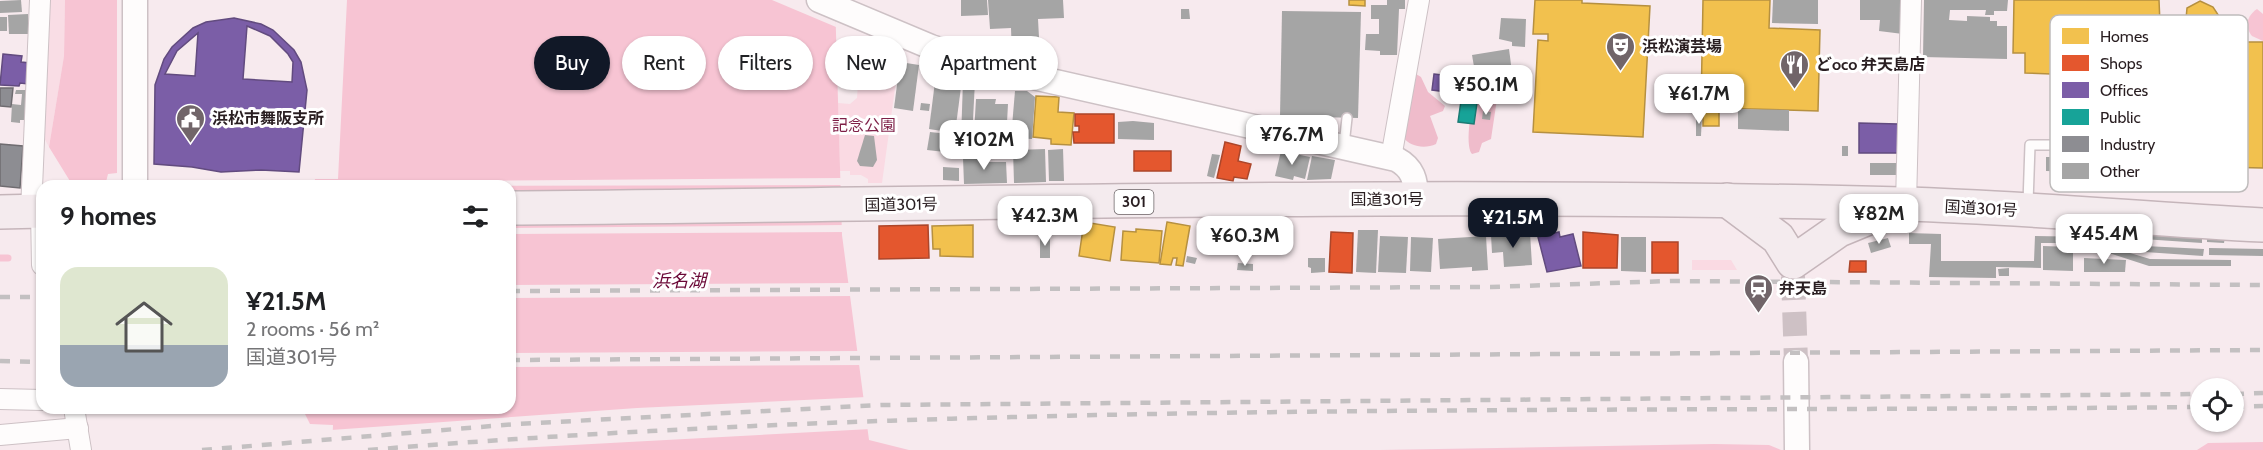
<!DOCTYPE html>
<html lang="en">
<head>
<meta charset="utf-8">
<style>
  :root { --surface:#fff; --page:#f2f2f2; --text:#202124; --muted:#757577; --accent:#111827 }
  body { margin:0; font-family:Cabin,"Noto Sans JP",sans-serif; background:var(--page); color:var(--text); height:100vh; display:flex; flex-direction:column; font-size:22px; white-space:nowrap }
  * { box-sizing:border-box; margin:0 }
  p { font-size:20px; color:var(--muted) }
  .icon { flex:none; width:33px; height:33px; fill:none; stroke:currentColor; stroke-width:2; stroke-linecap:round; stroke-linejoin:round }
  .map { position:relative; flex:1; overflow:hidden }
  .details { position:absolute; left:36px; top:180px; width:480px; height:234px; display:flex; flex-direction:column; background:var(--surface); border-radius:18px; box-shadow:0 2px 4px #0004 }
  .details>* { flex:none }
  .guide { position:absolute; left:534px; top:36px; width:570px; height:54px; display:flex; gap:12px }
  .fabs { position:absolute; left:2190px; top:378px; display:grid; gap:12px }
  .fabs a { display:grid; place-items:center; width:54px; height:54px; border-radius:50%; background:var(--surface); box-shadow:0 2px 4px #0004; font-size:30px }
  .price { position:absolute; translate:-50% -51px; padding:0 14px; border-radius:12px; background:#fff; color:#222; font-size:20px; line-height:39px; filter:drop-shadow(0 2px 3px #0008) }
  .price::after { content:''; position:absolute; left:50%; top:36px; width:18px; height:14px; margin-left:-9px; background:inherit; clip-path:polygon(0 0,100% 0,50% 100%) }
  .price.selected { background:var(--accent); color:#fff }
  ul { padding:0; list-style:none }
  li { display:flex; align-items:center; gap:18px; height:150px; padding:0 24px }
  li span { display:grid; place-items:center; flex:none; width:168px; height:120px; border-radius:18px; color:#555 }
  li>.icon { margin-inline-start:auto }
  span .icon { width:72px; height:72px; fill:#fffc; stroke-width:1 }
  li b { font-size:26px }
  h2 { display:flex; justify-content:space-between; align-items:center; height:72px; padding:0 24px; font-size:26px }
  .chip { padding:0 21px; border-radius:27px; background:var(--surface); box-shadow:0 2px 4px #0004; font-size:21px; line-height:54px }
  .chip.selected { background:var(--accent); color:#fff }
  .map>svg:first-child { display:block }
  .built { fill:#f9dde5 }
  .green { fill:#fadae3 }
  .forest { fill:#efbccb }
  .water { fill:#f7c4d3 }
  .pier { fill:#f7eaee }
  .homes { fill:#f2c14e; stroke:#b69040; stroke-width:1.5 }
  .shops { fill:#e4572e; stroke:#ac462a; stroke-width:1.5 }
  .offices { fill:#7b5ea7; stroke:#624b7f; stroke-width:1.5; fill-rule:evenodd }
  .public { fill:#17a398; stroke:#1c7b74; stroke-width:1.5 }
  .industry { fill:#8d8d92; stroke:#6f6c70; stroke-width:1.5 }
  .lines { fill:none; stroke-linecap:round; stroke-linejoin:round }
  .stream { stroke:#f7c4d3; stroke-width:7 }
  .building { fill:#a5a5a5 }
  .tertiary-tunnel { stroke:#cec1c5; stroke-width:24; stroke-dasharray:24 12; stroke-linecap:butt }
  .service-casing { stroke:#cdc1c5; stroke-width:12 }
  .minor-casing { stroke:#cdc1c5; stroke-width:22 }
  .tertiary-casing { stroke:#cdc1c5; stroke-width:27 }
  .trunk-casing { stroke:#c5b5ba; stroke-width:36 }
  .service { stroke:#fefcfc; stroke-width:9 }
  .minor { stroke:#fefcfc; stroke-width:20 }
  .tertiary { stroke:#fefcfc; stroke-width:24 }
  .trunk { stroke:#f4ebee; stroke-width:33 }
  .rail { stroke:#c3c0c1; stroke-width:4.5; stroke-dasharray:10 10; stroke-linecap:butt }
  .labels { text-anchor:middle; stroke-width:6; stroke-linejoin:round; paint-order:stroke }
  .shield { fill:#fff; stroke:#696264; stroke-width:1.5 }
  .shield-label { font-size:15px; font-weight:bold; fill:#291e21 }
  .poi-label { font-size:16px; font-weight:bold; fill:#291e21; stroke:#fff; text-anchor:start }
  .park-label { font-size:16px; fill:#7e1f47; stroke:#fff }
  .street-label { font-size:16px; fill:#291e21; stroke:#fff }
  .water-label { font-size:18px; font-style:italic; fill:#6a0736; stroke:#fff }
  .key { fill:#fff; stroke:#bfbcbc; stroke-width:1.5 }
  .key-label { font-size:16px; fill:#291e21 }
</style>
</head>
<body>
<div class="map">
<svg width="2263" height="450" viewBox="0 0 2263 450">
  <rect width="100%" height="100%" fill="#f7eaee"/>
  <path class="built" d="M49,0h16l-1,56 -15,91 -7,-13z"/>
  <g class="green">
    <path d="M861,36l39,16 -18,131h-14v-4l-7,-4h-11v-4h-10l-2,-68 12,1 7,-6z"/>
    <path d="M1692,260h39l6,10h-45z"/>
  </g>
  <g class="forest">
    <path d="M1416,74l5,3 7,15 17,14 -2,5 -13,5 8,22 -2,6c-11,5 -26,3 -33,-7l10,-61z"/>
    <path d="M1486,84l6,1 5,14 -6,40 -9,4 -3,9 -7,2c-8,-9 0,-55 6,-67z"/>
  </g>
  <g class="water">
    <path d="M65,0h52v173l-9,1 -3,12h-32l-24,-39 15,-91z"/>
    <path d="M347,0h488l7,235 27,205 40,10h-577l1,-25 -23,-1 -8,-16h208v-222h-196l1,-7h23z"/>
    <path d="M2257,9l6,5v27l-11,-5c-8,-10 -5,-20 5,-27z"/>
    <path d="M2263,442v8h-66l11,-7z"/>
    <path d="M1714,444l55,1 12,5h-401z"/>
  </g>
  <g class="pier">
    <path d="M772,0h63l1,27z"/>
    <path d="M843,178l1,7 -533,1v-4z"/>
    <path d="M845,225v7l-335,2v-6z"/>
    <path d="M852,283l1,13 -343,2v-13z"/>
    <path d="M861,351l1,14 -352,2v-14z"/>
    <path d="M867,397l4,32 -392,21h-150l2,-20 306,-22z"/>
  </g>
  <g class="homes">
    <path d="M1349,0h16v6l-16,-1z"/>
    <path d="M1535,0h47v3l68,3 -7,131 -110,-5 5,-92 10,1v-7h-15z"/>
    <path d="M1703,0h67l-1,28 51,2 -2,81 -99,-3v18h-16v-18h-2z"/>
    <path d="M2014,0h145l1,24h-6l-1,23h-9v5h-10l-1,9h-7l1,-13 -60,-1v11h-6l1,-11 -10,-1 -1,28 -26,-1v-20h-12z"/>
    <path d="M2200,1l13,6 23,35h27v126l-85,-2 3,-125h3l3,-33z"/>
    <path d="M1036,96l23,1 -1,15 16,1 -3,32 -20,-1v-5l-18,-2z"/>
    <path d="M1084,222l31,5 -5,34 -31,-5z"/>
    <path d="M1167,222l23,4 -7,40 -7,-1 1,-7h-4l-2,7 -11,-1z"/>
    <path d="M973,225v32l-33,-1v-7h-7l-1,-23z"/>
    <path d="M1136,229l26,2 -3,32 -38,-3 2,-29 13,1z"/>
  </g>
  <g class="shops">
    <path d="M1075,114h39v29h-40l-1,-11h6v-6h-4z"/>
    <path d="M1225,142l16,4 -3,15 13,3 -4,15 -13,-2 -1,4 -16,-3z"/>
    <rect x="1134" y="151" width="37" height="20"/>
    <path d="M928,225l1,33 -50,1v-33z"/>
    <path d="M1331,232l22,1 -1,40 -23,-1z"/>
    <path d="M1583,232l35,3 -1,33h-34z"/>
    <rect x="1652" y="242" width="26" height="31"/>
    <path d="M1850,261h16v11h-17z"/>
  </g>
  <g class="offices">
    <path d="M234,18l27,6 12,6 21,20 7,12 6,28 -8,82 -38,-2 -40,2 -29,-5 -38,-3 1,-79 9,-26 8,-12 21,-19 13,-6zM247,26l23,10 18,18 5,8 -1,20 -49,-3zM198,33l-3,43 -30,-2 12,-23z"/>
    <path d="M3,54l19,2 -1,6 9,1 -2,21 -8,-1 -1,3 -19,-1z"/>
    <path d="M1434,74l39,5 -2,16 -39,-5z"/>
    <path d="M1859,123l39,1v29h-39z"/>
    <path d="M1559,232l1,5 13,-3 8,32 -34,6 -9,-35z"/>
  </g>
  <path class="public" d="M1461,101l16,2 -3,21 -16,-2z"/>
  <g class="industry">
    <path d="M0,88h13l-2,19 -11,-1z"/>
    <path d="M0,144l23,2 -3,42 -20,-2z"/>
  </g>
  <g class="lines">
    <path class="stream" d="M0,258h8"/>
  </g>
  <g class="building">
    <path d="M21,0l1,12 -22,1v-12z"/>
    <path d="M961,0h26l1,15 -27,1z"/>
    <path d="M988,0h75l1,18 -26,1 2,37 -28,1 -1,-29 -21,1z"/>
    <path d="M1387,0h18v9h-6l-2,46h-17v-4l-15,-1 1,-16h13v-15h-8v-14h16z"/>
    <path d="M1773,0h45v24l-46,-1z"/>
    <path d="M1860,0h44l-1,34 -24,-3 1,-11h-20z"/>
    <path d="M1924,0h84l-1,11h-13v4h-9l1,-5h-36l-1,10 18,1v-5l23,1v4h7v5h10v33l-84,-2z"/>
    <path d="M1181,9h8l1,10h-9z"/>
    <path d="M1282,11l79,1 -3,106 -78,-2z"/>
    <path d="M28,14l1,20h-20l-1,-19z"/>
    <rect x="0" y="17" width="7" height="14"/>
    <path d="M1501,18l25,1 -1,28 -13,-1v-4l-13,-3z"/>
    <path d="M1509,49l3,23 -36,6 -4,-23z"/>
    <path d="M900,62l19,3 -6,46 -19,-3z"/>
    <path d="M937,66l26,6 -8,61 -26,-4z"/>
    <path d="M2064,66l103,2 -3,106 -118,-3v-14h15z"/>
    <path d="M963,81h12l-3,58h-11z"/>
    <path d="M16,90h11l-2,30h-5v3l-9,-1 1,-18 9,1 1,-11h-7z"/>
    <path d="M1015,91h12l8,6 -3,42 -21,-1z"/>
    <path d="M976,99h20l-1,5h13l-2,37 -15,-1 -1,11 -17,-1z"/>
    <path d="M921,103l9,1 -1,7 -9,-1z"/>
    <path d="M1738,109l51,1v21l-51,-2z"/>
    <path d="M1483,111l8,1 -1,8 -8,-1z"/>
    <path d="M1696,114h6l-1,22h-5z"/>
    <path d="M1133,121l21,2v17l-36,-1v-17z"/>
    <path d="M930,132l18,2 -3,18 -18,-2z"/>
    <path d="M865,135l9,1 3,24 -4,7 -13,-1 -3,-5z"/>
    <rect x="1842" y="146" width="6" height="10"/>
    <path d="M1045,149l1,33 -32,1 -1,-33z"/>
    <path d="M1063,149l1,32h-15l-1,-31z"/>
    <path d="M1281,151l29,6 -5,22 -11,-3 -1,4 -18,-4z"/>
    <path d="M1212,154l8,1 -6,23 -7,-2z"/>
    <path d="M1312,156l23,4 -4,19 -24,1z"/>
    <path d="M987,157l1,5h18l1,21 -43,1 -1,-26z"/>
    <rect x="1870" y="163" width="26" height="12"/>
    <path d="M943,167l16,1v13l-16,-1z"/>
    <path d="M1358,230h20l-2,43 -20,-1z"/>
    <path d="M2114,231l88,5v7l-89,-6z"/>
    <path d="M1530,233l2,32 -28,2 -1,-15 -11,1 -1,-18z"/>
    <path d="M1909,233l32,1v27h93l1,-25 57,1v9l18,1 40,12 81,1v6h-82l-40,-13h-31v-10h-37v25l-45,-1v11l-67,-1 2,-33h-22z"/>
    <rect x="1040" y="236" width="10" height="22"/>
    <path d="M1380,236l28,1 -2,36 -28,-1z"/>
    <path d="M1486,236l2,34 -16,1v-4l-32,2 -2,-30z"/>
    <path d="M2207,236l18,1 -1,6 -17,-1z"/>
    <path d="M1411,237l22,1 -2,34 -21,-1z"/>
    <path d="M1621,237h25v35l-25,-1z"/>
    <path d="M1888,238l3,9 -20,6 -3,-10z"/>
    <path d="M2043,246l30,1v24l-30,-1z"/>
    <path d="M2145,246l59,3 -1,7 -58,-4z"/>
    <path d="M2209,248l54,1v7l-54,-1z"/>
    <path d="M1187,256l10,2 -2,6 -9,-2z"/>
    <path d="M1308,258h17v14l-14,1v-5l-3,-1z"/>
    <path d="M2084,258l42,2 -1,12h-41z"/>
    <path d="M1238,263l15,1v7l-16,-1z"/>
    <path d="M2009,268v8h-10l-1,-7z"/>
  </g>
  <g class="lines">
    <path class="tertiary-tunnel" d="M1793,276l3,86"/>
    <defs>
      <g id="service">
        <path d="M1344,145l3,-27"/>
        <path d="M2028,203l2,-58h31"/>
      </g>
      <g id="minor">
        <path d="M1391,158l28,-158"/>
        <path d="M1906,204l5,-204"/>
        <path d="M31,211l9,-211"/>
        <path d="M41,211l1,54"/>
        <path d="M0,399l42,1"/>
        <path d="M74,408l7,42"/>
        <path d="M0,435l78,-7"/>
      </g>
      <g id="tertiary">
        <path d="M819,0l112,47 71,23 394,89c17,9 20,21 20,40"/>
        <path d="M135,186v-186"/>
        <path d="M1796,362l1,88"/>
      </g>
      <g id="trunk">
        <path d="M1727,200l51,38 15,24 46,-32 51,-21"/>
        <path d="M510,208c464,-4 928,-16 1392,-4 121,3 241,15 361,21"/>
        <path d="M0,212l42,-1"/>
      </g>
    </defs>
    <use href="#service" class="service-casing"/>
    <use href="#minor" class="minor-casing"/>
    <use href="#tertiary" class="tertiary-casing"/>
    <use href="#trunk" class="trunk-casing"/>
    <use href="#service" class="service"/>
    <use href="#minor" class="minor"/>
    <use href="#tertiary" class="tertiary"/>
    <use href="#trunk" class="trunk"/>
    <g class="rail">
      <path d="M510,291l981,-4 180,-6 592,4"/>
      <path d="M0,297h42"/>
      <path d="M510,360l1753,-10"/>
      <path d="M0,361l42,1"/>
      <path d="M2234,394l29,-1"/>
      <path d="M2234,407l29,-1"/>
      <path d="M202,450l314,-26 365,-19 1319,-11"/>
      <path d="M368,450c609,-50 1221,-37 1832,-43"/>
    </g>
  </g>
  <defs>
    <symbol id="theatre-pin" viewBox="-11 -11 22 30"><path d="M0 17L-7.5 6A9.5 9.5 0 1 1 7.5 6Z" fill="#716569" stroke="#fff"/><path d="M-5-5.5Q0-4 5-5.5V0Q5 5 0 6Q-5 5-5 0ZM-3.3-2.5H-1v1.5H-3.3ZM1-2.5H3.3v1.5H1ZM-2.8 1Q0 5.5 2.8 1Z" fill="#fff"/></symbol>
    <symbol id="restaurant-pin" viewBox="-11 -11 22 30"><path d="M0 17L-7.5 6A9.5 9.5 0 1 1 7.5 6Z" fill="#716569" stroke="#fff"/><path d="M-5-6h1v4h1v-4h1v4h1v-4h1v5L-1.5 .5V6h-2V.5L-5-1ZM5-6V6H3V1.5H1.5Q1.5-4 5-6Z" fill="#fff"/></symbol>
    <symbol id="civic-pin" viewBox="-11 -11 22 30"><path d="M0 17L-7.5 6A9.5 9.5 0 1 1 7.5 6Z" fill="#716569" stroke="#fff"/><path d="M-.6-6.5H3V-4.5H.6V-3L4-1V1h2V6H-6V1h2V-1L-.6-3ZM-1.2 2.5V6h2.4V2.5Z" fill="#fff"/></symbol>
    <symbol id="station-pin" viewBox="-11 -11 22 30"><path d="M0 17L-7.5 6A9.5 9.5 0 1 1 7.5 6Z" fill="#716569" stroke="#fff"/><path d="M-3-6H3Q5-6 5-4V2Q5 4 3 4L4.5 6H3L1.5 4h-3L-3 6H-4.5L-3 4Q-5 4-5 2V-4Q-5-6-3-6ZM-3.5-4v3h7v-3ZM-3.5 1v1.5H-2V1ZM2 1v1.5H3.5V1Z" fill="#fff"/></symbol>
  </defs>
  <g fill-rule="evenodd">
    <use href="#theatre-pin" x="1604" y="30" width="33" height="45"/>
    <use href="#restaurant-pin" x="1778" y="48" width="33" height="45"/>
    <use href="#civic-pin" x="174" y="102" width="33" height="45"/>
    <use href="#station-pin" x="1742" y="272" width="33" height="45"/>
  </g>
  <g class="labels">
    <rect class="shield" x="1114.5" y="190" width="39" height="24" rx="4.5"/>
    <g class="shield-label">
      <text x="1134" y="207">301</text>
    </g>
    <g class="poi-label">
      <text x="1642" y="52">浜松演芸場</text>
      <text x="1816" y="70">どoco 弁天島店</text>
      <text x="212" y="124">浜松市舞阪支所</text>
      <text x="1779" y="294">弁天島</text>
    </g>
    <g class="park-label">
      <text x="864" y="131">記念公園</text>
    </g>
    <g class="street-label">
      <text x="1387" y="205">国道301号</text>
      <text transform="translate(901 204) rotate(-1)" y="6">国道301号</text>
      <text transform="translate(1981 208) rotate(3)" y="6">国道301号</text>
    </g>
    <g class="water-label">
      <text x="679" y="287">浜名湖</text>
    </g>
  </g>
  <rect x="2050" y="15" width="198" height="177" rx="9" class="key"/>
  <rect x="2062" y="28" width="27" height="16" fill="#f2c14e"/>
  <rect x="2062" y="55" width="27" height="16" fill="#e4572e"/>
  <rect x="2062" y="82" width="27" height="16" fill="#7b5ea7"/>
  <rect x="2062" y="109" width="27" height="16" fill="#17a398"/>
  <rect x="2062" y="136" width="27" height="16" fill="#8d8d92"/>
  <rect x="2062" y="163" width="27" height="16" fill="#a5a5a5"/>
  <g class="key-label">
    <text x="2100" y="42">Homes</text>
    <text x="2100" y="69">Shops</text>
    <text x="2100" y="96">Offices</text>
    <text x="2100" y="123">Public</text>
    <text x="2100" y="150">Industry</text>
    <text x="2100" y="177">Other</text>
  </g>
</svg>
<div class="fabs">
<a><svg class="icon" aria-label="locate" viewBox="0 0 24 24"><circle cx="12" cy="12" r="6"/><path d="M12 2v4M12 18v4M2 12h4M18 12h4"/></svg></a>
</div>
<b class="price" style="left:1486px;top:116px">¥50.1M</b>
<b class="price" style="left:1699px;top:125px">¥61.7M</b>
<b class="price" style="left:1292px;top:166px">¥76.7M</b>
<b class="price" style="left:984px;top:171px">¥102M</b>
<b class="price" style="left:1879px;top:245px">¥82M</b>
<b class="price" style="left:1045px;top:247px">¥42.3M</b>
<b class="price selected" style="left:1513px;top:249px">¥21.5M</b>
<b class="price" style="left:2104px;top:265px">¥45.4M</b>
<b class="price" style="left:1245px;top:267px">¥60.3M</b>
<div class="guide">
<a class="chip selected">Buy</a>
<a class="chip">Rent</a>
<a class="chip">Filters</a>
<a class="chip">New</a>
<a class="chip">Apartment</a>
</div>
<section class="details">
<h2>9 homes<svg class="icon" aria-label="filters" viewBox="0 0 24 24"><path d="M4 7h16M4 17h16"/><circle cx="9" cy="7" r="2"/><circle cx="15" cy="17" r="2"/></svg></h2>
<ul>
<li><span style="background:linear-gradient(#dfe7d0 65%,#9aa5b1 0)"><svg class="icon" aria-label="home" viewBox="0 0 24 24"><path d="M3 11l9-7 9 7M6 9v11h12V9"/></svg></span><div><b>¥21.5M</b><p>2 rooms · 56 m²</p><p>国道301号</p></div></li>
</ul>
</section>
</div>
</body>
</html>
